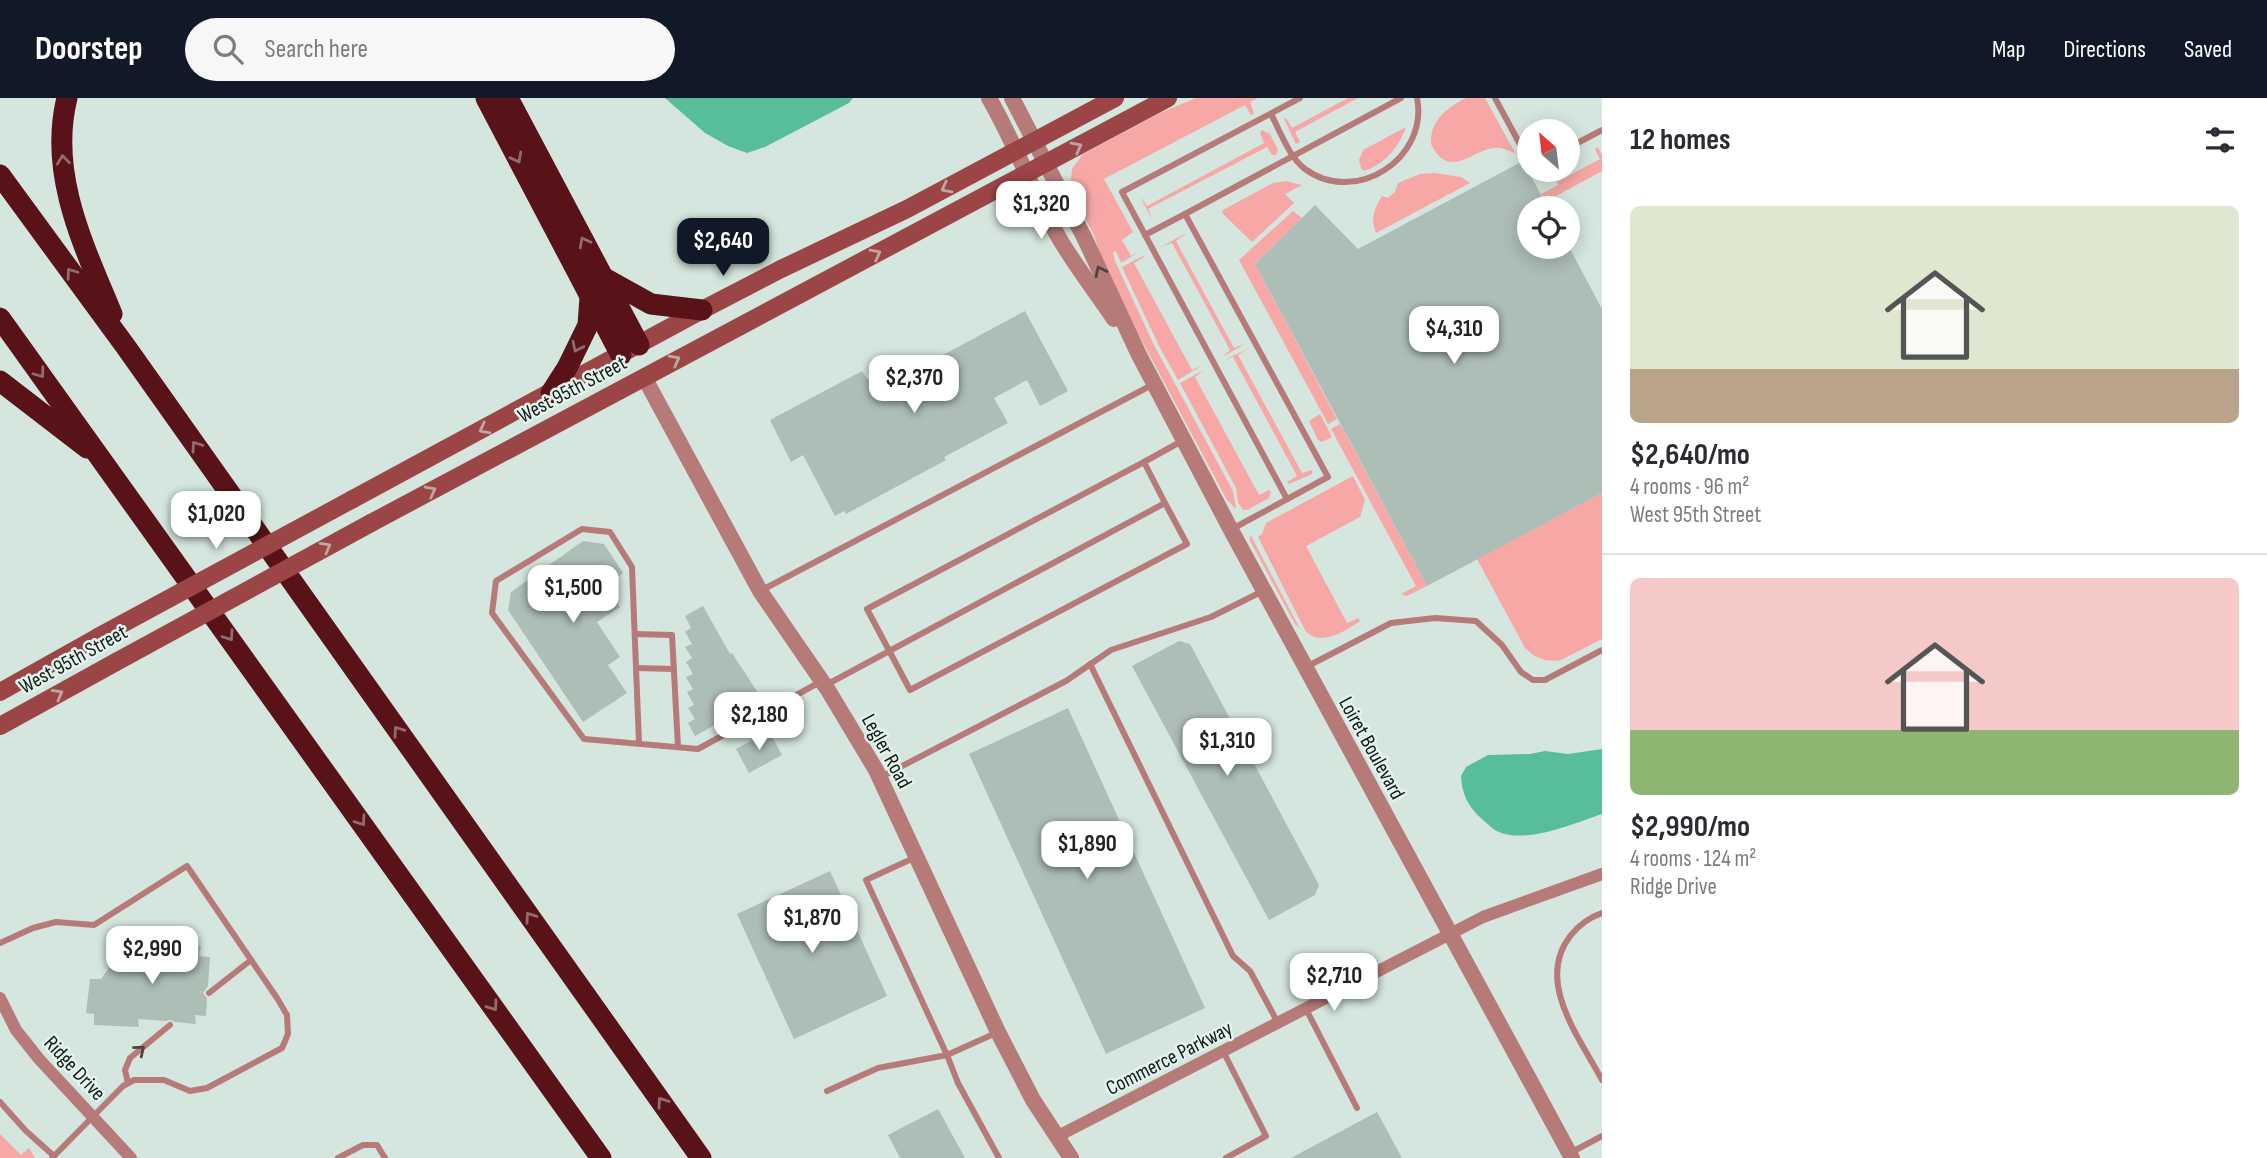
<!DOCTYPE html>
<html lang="en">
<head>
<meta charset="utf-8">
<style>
  :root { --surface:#fff; --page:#f7f7f7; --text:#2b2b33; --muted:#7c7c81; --line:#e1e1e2; --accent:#111827 }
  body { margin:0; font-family:"Sofia Sans Condensed",sans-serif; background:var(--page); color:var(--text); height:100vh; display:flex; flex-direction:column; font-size:26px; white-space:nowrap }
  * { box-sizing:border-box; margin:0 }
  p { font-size:23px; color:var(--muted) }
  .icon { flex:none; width:38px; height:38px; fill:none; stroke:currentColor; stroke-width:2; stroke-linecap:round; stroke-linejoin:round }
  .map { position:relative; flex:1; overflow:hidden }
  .panel { display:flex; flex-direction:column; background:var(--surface); width:665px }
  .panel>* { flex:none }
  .needle { width:46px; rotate:332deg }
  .fabs { position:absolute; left:1517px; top:21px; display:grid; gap:14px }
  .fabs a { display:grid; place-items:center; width:63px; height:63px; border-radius:50%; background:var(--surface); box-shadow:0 4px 18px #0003; font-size:35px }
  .price { position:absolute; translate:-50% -60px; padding:0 16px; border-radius:14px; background:#fff; color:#222; font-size:23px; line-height:46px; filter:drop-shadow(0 2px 4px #0008) }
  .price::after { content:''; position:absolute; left:50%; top:42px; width:21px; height:16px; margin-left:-10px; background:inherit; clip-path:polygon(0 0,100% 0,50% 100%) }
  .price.active { background:var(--accent); color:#fff }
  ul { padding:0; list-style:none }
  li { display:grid; align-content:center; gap:14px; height:371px; padding:0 28px }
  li+li { border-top:2px solid var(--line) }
  li span { display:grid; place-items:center; height:217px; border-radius:10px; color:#555 }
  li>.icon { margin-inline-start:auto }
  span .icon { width:126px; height:126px; fill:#fffc; stroke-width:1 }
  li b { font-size:30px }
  h2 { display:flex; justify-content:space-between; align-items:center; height:84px; padding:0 28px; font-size:30px }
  header { display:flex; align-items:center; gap:42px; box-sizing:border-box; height:98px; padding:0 35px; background:var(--accent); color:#fff }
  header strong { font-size:33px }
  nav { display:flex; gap:38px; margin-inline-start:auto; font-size:24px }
  .search { width:490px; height:63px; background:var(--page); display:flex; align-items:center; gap:18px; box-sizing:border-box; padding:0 24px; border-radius:38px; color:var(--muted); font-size:26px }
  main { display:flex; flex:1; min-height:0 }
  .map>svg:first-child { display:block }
  .green { fill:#f7a8a6 }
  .water { fill:#58be9a }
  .building { fill:#adbeb6 }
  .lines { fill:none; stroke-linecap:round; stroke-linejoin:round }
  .service { stroke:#b67a78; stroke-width:6 }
  .minor { stroke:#b67a78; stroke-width:12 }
  .tertiary { stroke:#b67a78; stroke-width:16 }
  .secondary { stroke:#9b4546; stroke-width:18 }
  .motorway { stroke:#591218; stroke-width:21 }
  .secondary-bridge { stroke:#9b4546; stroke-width:18 }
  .oneway { stroke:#c2a5a1 }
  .oneway2 { stroke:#906c6d }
  .oneway3 { stroke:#54403e }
  .labels { text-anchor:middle; stroke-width:5; stroke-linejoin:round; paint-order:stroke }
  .street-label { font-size:21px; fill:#131917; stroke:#e2f4ec }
</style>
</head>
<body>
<header>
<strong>Doorstep</strong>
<div class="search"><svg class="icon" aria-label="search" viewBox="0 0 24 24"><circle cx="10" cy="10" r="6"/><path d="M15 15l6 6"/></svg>Search here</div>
<nav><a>Map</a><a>Directions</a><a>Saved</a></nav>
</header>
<main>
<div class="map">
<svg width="1602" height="1060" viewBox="0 0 1602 1060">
  <rect width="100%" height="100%" fill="#d4e6de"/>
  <g class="green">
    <path d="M1196,0h62l-8,4 4,12 -3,1 -6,-10 -141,74 29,53 -11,8 9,16 10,-5 -20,12 -5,-12 -3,1 2,9 38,82 80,148 3,18 -9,-9 -115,-215 -7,-15 -11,-35 -24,-46 2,-20 11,-15 77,-41z"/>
    <path d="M1348,0h10l-63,34 5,10 -4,2 -12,-25 2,-1 6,10z"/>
    <path d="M1466,0h19l30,55c-6,-2 -14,-6 -21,-5 -22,2 -45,33 -63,-4 -1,-24 16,-36 35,-46z"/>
    <path d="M1406,29c-7,20 -21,37 -42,44l-3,-3 -2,-8 4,-10z"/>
    <path d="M1262,32l8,4 8,16 -2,5h-4l-5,-8 -119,62 4,11 -12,-24 7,10 117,-63 -4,-10z"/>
    <path d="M1598,49l4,8v16l-57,31 -4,-8 17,-9 -1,-3 43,-23 -5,-10z"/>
    <path d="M1435,75l26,4 9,6 -94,50c-6,-14 -2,-24 6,-37l6,2 7,-6 3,-9 22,-9z"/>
    <path d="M1286,83l16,4 -17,9 9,9 -42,39 -30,-29 1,-3 50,-27z"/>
    <path d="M1293,113l9,7 -47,46 82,155 -9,5 -89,-164z"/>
    <path d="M1186,135l-10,8 58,107 11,-4 -23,13 8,-7 -58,-107 -11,4z"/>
    <path d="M1143,158l1,1 -10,6 58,107 11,-5 -25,15 -19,-34 -37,-79z"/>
    <path d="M1247,251l-9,6 64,118 10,-3v4l-23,10 -2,-2 10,-6 -64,-119 -10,4z"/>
    <path d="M1204,272l-9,7 64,118 10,-5 2,2 -2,6 -22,12h-4l-5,-8 -2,-14 -56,-105z"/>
    <path d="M1320,316l12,23 -10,5 -4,-2 -9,-19z"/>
    <path d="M1340,326l87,162 -20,10 -6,-2 15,-8 -85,-157z"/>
    <path d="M1353,378l12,24 -5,17 -54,29 41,77 11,-5 2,3c-14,10 -41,27 -55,9l-47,-93 4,-3 4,-11z"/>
    <path d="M1602,395v146l-43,22 -15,-1 -11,-5 -8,-7 -48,-89z"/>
    <path d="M1250,436l50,95 -5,-5 -45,-83z"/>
    <path d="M0,1036l21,21 8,-7 6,10h-35z"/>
  </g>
  <g class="water">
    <path d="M665,0h188l-4,5 -84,44 -18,6 -19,-7 -23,-13z"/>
    <path d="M1602,651v65c-27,9 -75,30 -103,18 -6,-2 -12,-9 -17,-13 -14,-12 -20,-25 -21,-43l5,-9 22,-12 42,-1 15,-3 23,3z"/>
  </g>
  <g class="building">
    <path d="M1523,63l25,47h-18v39h39l33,62v184l-175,93 -172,-322 60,-59 43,44z"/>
    <path d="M1025,213l43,80 -28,15 -13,-26 -33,18 14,25 -64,34 2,3 -100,54 -2,-3 -9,5 -32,-61 -12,7 -21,-42 92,-49 14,20z"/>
    <path d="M583,443l21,3 19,29 -18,12 15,22 -23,15 23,35 -12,8 19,28 -44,29 -75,-112 3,-18z"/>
    <path d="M703,508l27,48 2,-1 30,46 -67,37 -7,-13 7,-4 -7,-11 6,-3 -7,-13 6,-3 -7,-12 7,-3 -7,-12 6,-4 -7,-11 7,-3 -7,-12 6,-4 -6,-12z"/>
    <path d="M1179,543l11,3 129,241 -4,10 -46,25 -137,-254z"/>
    <path d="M1068,610l137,300 -99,46 -137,-300z"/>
    <path d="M769,633l13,24 -33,18 -13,-24z"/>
    <path d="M830,773l57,125 -93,43 -57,-125z"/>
    <path d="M133,842l68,6 -2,10 11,1 -2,29 -5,7 4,5 -1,18 -11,-1 1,9 -21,-2 -4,-2 -6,1 -27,-2 1,8 -45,-2v-11l-8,-1 4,-34h11l8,-11 15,-9 1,-11 9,2z"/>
    <path d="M938,1011l27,49h-65l-12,-23z"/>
    <path d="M1377,1014l25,46h-111z"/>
  </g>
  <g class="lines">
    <g class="service">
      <path d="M1495,0l28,52 7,4"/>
      <path d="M1271,16c9,17 18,43 34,55 50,37 124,-10 112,-71"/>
      <path d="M1568,50l34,-18"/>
      <path d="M1145,137l40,-21"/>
      <path d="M1144,364l38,-21"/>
      <path d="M1287,401l-165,-307 178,-94"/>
      <path d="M1232,431l96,-52 -143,-263 216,-116"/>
      <path d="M762,492l390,-205"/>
      <path d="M635,536l37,1 6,112"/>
      <path d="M1090,566l143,292 17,15 28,52"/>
      <path d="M1306,569l85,-44 44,-5 41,3 26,24 19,27 12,8h12l57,-30"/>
      <path d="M636,570l38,1"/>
      <path d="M826,587l339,-182 -21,-41 -277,147 43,81 277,-146 -22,-41"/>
      <path d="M639,645l-7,-176 -22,-35 -28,-3 -86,52 -4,32 92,126 114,10 122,-67"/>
      <path d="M881,679l185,-96 45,-31 100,-33 52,-26"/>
      <path d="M916,759l-50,23 81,175 49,-22"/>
      <path d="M1602,815c-12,4 -23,12 -31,22 -37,46 9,103 31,145"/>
      <path d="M0,845l33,-15 23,-6 38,3 93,-59 90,132 10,17 1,19 -6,14 -75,40 -17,3 -26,-11h-30l-11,6 -71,72"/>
      <path d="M209,895l42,-33"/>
      <path d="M1306,911l51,99"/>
      <path d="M1223,953l43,85 -40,22"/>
      <path d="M128,985l-3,-13 5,-12 40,-33"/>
      <path d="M827,993l51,-23 69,-13 11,28 41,75"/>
      <path d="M0,1004l26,29 28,25"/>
      <path d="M1570,1055l32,-17"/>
      <path d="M338,1060l25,-13h14l8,13"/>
    </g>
    <g class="minor">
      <path d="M0,900l16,32 23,29 92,99"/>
      <path d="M1058,1038l425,-219 119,-43"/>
    </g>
    <g class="tertiary">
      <path d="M989,0c27,47 45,98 73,145 16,26 35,51 52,76"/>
      <path d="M1012,0l73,141 54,116 92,175 341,628"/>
      <path d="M644,279l116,214 68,99 48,80 122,262 35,68 38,58"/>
    </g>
    <g class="secondary">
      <path d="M353,401l349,-189 79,-41 126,-60 208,-111"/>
      <path d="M371,425l797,-425"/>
      <path d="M0,594l98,-55"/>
      <path d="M0,628l116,-64"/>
    </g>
    <g class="motorway">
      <path d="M67,0c-19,76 17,148 45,216"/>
      <path d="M486,0l135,257"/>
      <path d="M508,0l131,247"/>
      <path d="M0,77l126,172 575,811"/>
      <path d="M606,181l45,25 51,6"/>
      <path d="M0,220l601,840"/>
      <path d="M0,283l87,67"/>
      <path d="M551,295l16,-25 21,-43 2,-28"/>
    </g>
    <g class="secondary-bridge">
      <path d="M98,539l255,-138"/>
      <path d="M116,564l255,-139"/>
    </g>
  </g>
  <defs><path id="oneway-chevron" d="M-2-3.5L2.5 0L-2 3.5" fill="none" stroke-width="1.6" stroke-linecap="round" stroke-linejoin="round" transform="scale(1.75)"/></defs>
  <g class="oneway">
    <use href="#oneway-chevron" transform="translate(1077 49) rotate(-28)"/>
    <use href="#oneway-chevron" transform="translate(946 90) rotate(152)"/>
    <use href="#oneway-chevron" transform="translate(876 156) rotate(-28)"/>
    <use href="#oneway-chevron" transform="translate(675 262) rotate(-28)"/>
    <use href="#oneway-chevron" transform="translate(484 331) rotate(152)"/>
    <use href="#oneway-chevron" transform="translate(431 393) rotate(-28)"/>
    <use href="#oneway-chevron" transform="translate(326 449) rotate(-29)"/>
    <use href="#oneway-chevron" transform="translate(58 596) rotate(-29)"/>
  </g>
  <g class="oneway2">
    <use href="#oneway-chevron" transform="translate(517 60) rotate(62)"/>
    <use href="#oneway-chevron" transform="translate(63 62) rotate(-96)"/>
    <use href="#oneway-chevron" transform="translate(584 144) rotate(-118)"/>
    <use href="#oneway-chevron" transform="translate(71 175) rotate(-126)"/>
    <use href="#oneway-chevron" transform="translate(577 249) rotate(116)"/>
    <use href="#oneway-chevron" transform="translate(40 275) rotate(54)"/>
    <use href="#oneway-chevron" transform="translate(196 348) rotate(-125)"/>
    <use href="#oneway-chevron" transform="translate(229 538) rotate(55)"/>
    <use href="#oneway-chevron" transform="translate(398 633) rotate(-125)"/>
    <use href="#oneway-chevron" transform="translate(361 723) rotate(55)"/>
    <use href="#oneway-chevron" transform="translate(530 819) rotate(-125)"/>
    <use href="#oneway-chevron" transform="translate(493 908) rotate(55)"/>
    <use href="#oneway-chevron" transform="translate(662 1004) rotate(-125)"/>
  </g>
  <g class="oneway3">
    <use href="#oneway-chevron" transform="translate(1100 173) rotate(-116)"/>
    <use href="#oneway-chevron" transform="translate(140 952) rotate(-40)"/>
  </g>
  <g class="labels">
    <g class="street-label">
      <text transform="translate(572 291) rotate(-28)" y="7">West 95th Street</text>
      <text transform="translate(73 561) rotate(-29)" y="7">West 95th Street</text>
      <text transform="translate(1372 650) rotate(61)" y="7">Loiret Boulevard</text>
      <text transform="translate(887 653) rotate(61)" y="7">Legler Road</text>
      <text transform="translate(1169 960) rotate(-27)" y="7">Commerce Parkway</text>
      <text transform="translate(75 970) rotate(47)" y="7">Ridge Drive</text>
    </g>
  </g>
</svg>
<div class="fabs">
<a><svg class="needle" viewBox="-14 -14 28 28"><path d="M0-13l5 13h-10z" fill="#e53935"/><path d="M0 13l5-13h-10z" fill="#7c7c81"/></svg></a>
<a><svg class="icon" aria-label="locate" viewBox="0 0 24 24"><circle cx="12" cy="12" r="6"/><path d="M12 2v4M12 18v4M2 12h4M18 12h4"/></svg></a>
</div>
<b class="price" style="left:1041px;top:143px">$1,320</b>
<b class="price active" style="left:723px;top:180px">$2,640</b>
<b class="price" style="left:1454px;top:268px">$4,310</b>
<b class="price" style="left:914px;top:317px">$2,370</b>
<b class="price" style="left:216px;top:453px">$1,020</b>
<b class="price" style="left:573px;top:527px">$1,500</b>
<b class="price" style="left:759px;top:654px">$2,180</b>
<b class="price" style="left:1227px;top:680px">$1,310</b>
<b class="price" style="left:1087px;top:783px">$1,890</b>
<b class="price" style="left:812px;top:857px">$1,870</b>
<b class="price" style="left:152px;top:888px">$2,990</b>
<b class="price" style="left:1334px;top:915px">$2,710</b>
</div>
<section class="panel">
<h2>12 homes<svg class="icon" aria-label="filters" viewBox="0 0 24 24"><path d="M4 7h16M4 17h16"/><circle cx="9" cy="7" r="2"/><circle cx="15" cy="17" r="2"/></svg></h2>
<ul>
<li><span style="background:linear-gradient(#dfe7d0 75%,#b9a48a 0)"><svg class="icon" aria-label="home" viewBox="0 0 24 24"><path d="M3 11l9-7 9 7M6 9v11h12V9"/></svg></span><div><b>$2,640/mo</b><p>4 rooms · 96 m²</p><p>West 95th Street</p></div></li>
<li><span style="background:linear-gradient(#f6c9c9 70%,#8fb573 0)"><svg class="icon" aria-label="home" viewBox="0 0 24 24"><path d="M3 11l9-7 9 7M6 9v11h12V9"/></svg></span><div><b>$2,990/mo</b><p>4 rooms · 124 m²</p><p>Ridge Drive</p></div></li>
</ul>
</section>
</main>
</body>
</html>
